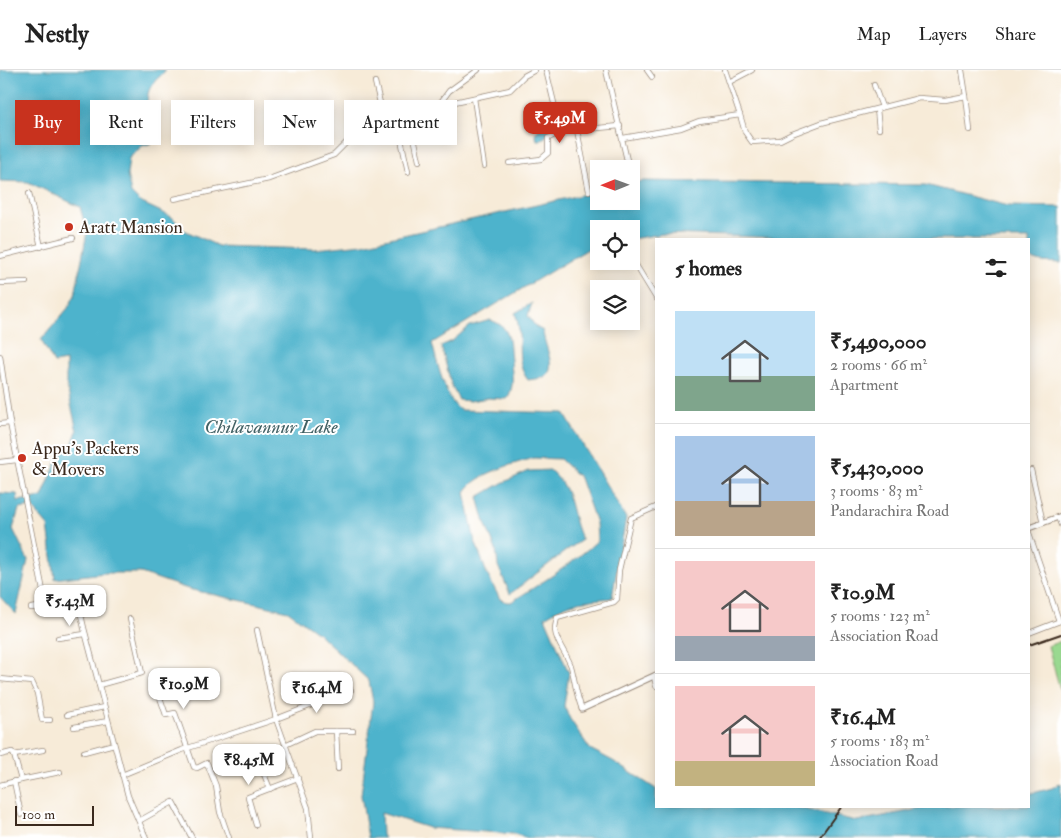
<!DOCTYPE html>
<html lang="en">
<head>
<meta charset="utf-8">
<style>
  :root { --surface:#fff; --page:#f2f2f2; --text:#222; --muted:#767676; --line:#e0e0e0; --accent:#c8321e }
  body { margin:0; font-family:"IM FELL Double Pica",serif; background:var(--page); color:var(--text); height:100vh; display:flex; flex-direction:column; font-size:19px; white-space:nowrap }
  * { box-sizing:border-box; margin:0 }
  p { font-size:16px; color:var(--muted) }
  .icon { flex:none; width:28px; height:28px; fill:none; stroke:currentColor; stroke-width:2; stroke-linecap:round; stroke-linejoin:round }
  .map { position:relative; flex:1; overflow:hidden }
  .sheet { position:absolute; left:655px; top:168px; width:375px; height:570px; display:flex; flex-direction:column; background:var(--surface); border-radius:0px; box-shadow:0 2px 12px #0003 }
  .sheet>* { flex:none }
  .top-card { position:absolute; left:15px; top:30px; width:475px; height:45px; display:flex; gap:10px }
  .needle { width:32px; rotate:269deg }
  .tools { position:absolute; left:590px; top:90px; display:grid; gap:10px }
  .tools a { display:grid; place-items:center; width:50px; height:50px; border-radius:0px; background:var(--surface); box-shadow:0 2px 12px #0003; font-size:25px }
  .scale { position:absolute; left:15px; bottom:12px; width:79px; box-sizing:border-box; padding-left:5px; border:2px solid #3b2a1e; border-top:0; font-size:14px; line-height:18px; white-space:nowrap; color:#3b2a1e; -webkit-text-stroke:4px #fff; paint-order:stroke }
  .price { position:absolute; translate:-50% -42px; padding:0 11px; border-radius:10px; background:#fff; color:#222; font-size:16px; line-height:32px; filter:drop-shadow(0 1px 2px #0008) }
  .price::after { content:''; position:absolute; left:50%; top:30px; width:15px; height:11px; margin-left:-8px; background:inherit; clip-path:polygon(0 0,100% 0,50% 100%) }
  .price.selected { background:var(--accent); color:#fff }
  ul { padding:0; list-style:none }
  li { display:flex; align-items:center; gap:15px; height:125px; padding:0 20px }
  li+li { border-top:1px solid var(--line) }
  li span { display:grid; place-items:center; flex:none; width:140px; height:100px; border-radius:0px; color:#555 }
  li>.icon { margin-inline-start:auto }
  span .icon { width:60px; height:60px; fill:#fffc; stroke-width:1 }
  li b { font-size:21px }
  h2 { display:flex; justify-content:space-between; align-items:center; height:60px; padding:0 20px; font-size:21px }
  .tag { padding:0 18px; border-radius:0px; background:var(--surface); box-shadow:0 2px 12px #0003; font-size:18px; line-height:45px }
  .tag.selected { background:var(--accent); color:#fff }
  header { display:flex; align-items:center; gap:30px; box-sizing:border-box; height:70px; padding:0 25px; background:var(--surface); border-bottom:1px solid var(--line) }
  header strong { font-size:24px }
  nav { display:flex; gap:28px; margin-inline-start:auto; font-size:18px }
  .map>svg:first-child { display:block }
  .green { fill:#99d990; stroke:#6a8257 }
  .water { fill:#4db3cc; stroke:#446e75; fill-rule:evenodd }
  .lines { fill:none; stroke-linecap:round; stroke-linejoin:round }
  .minor-casing { stroke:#998a7b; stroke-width:6 }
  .tertiary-casing { stroke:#998a7b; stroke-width:7 }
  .minor { stroke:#fff; stroke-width:4.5 }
  .tertiary { stroke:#fff; stroke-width:5 }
  .rail { stroke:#3b2a1e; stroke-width:2 }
  .poi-dot { fill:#c8321e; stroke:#fff; stroke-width:2 }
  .labels { text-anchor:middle; stroke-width:4; stroke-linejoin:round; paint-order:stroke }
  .poi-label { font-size:18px; fill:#3b2a1e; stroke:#fff; text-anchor:start }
  .water-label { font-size:19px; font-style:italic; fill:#426164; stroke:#fff }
</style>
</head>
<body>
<header>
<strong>Nestly</strong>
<nav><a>Map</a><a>Layers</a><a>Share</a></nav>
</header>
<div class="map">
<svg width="1061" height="768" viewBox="0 0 1061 768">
  <rect width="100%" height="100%" fill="#fff"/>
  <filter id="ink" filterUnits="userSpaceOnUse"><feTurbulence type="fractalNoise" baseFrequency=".02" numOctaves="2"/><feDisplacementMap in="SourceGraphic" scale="10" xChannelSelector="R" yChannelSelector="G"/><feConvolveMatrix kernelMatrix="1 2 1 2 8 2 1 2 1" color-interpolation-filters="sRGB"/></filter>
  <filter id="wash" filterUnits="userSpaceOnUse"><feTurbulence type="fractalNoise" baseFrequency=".0096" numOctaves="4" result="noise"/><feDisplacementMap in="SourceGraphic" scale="20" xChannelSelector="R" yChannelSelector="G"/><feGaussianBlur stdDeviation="1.12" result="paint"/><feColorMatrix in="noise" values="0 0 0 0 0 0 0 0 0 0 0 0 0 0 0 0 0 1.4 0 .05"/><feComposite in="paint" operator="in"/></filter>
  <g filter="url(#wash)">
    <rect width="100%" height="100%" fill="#f7ebd8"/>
    <path class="green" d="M1061,571v52l-13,-47z"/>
    <g class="water">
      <path d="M0,0h166c-4,5 -10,9 -14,15 -10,14 -2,35 6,49l-6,9 -10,3 -13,12 -2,17 4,18 9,9 32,15 12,13 34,16 97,3 48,-5 236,-53v10h32v-18l13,-2 282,4 82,21 53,1v56l-20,-1 -12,-4v-19h-207l-159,-5 -32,5v-10h-32v16l-6,1 -161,97c5,18 13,56 28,67l104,3 62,105 -14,80c-29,3 -42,2 -67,19l24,56 -5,33 6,13 20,30 23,12 43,28v17h135l66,15 78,-15h94v-12l23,-6 9,-5v55h-532l-15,-4 -85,-6 -48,-15 1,22 2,3h-16l-7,-43 12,-93 -4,-21 -51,-48 -30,-22 -100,-22 -47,-16h-37l-49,6 -7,-53 -16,-19 -13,2 -6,20 15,31 -12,54 -16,-17v-104l17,1 1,7 24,-4 17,-41 12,-8 6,-17 -11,-48v-22l-12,2 -13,-23 27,-32 7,-13 12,-63 -7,-25 -52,-25 -28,-1zM534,388l26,1 20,19 16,45 1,18c-26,24 -56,42 -86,61h-4l-7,-3 -13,-25 -13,-36 -9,-46c12,-19 48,-28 69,-34z"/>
      <path d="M549,55l3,6 -2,3 -10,6h-3l-2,-7 7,-6z"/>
      <path d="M532,233l-4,13 8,11 7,4c0,12 16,39 1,46 -4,2 -11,2 -16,3 -11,-14 -8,-30 -9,-47 0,-7 -2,-14 -4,-20z"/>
      <path d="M490,250c22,7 19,22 21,41 1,16 4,24 -4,38l-19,-1 -18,3 -11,-1 -7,-13 -11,-41 11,-5 18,-15z"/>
      <path d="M550,400c4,4 8,8 11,12 12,18 11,40 21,58l-15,10 -57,44 -12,-28 -2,-16 -11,-27 -7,-26 24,-14 27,-12z"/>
    </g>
  </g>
  <g filter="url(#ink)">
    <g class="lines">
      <defs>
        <g id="minor">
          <path d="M546,0l15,62"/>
          <path d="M606,0l23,99"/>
          <path d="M647,0l5,7"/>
          <path d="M725,0l15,45"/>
          <path d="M375,12l9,38"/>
          <path d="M729,12l23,-12"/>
          <path d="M874,15l8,22"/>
          <path d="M966,26l4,34"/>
          <path d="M474,28l10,68"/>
          <path d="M438,36l11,-15 29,-21"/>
          <path d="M877,39l2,20"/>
          <path d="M409,43l10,48"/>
          <path d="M396,46l12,56"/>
          <path d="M577,60l43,-4"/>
          <path d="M623,68l58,-10 18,-7 41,-6 5,17 7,10 28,-2 12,-6 29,-11 98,-25 26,2 21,-4 -4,-26"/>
          <path d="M509,93l32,-4 7,-6v-15c10,-3 19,-12 29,-8l12,61"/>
          <path d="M29,123l12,54"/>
          <path d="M174,129l95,-20 65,-24 24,-24 26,-11 38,-11 88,-19 14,-14 11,-6"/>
          <path d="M0,186l73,-18"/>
          <path d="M631,187l25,41"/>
          <path d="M0,213l26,-1"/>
          <path d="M0,286l10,67 36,183"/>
          <path d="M0,354l10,-1"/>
          <path d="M0,392l17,-2"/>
          <path d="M1031,400l12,53"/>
          <path d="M1058,447l3,8"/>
          <path d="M1029,463l30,88"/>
          <path d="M31,538l47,-6 6,26 44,168 18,42"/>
          <path d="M257,560l19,89 32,89 3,30"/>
          <path d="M1029,563l31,-12"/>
          <path d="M58,568l27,-4"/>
          <path d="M654,606l2,10"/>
          <path d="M0,609l32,3 5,11 5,27h8"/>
          <path d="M99,615l43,-12 -12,-54"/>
          <path d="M156,616l10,29 9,-2 19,54 3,1 10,-5 9,23 4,26 9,26"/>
          <path d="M582,639c-6,-14 -7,-29 -11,-43 -4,-12 -15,-23 -16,-36 0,-4 1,-8 2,-12l57,-16 3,-3 2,-29 12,-52 25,-11"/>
          <path d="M67,645l37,-8"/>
          <path d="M74,657l34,-6"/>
          <path d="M336,661l2,38"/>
          <path d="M285,675l30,-14h38"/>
          <path d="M84,682l30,-8"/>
          <path d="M0,685l12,-3 2,3 7,25 -21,5"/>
          <path d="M14,685l29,-5"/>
          <path d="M234,702l25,-10 11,27"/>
          <path d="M122,705l60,-25 94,-31 75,-29"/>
          <path d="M21,710l39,-8"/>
          <path d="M14,711l7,34"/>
          <path d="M139,751l34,-19 19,36"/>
          <path d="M256,755l-8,-28 50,-19"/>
        </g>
        <g id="tertiary">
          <path d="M1029,458l32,-12"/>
          <path d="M582,639l74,-34"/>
        </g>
      </defs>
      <use href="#minor" class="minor-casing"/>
      <use href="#tertiary" class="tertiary-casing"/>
      <use href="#minor" class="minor"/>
      <use href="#tertiary" class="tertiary"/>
      <g class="rail">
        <path d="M1029,575l32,-11"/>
        <path d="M819,768l23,-32"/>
      </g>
    </g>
  </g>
  <g class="poi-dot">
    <circle cx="69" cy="157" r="5"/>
    <circle cx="22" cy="388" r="5"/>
  </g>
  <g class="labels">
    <g class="poi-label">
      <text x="79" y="163">Aratt Mansion</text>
      <text x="32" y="384">Appu's Packers<tspan x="32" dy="21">&amp; Movers</tspan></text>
    </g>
    <g class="water-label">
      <text x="271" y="363">Chilavannur Lake</text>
    </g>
  </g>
</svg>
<div class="tools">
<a><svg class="needle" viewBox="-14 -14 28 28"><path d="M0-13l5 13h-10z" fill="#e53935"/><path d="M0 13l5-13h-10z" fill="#767676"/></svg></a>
<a><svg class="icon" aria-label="locate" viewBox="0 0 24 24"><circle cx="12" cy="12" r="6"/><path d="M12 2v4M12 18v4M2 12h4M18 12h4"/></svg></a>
<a><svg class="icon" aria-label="layers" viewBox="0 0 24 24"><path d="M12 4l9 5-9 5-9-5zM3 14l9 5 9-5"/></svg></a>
</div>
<div class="scale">100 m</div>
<b class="price selected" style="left:560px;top:74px">₹5.49M</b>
<b class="price" style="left:70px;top:557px">₹5.43M</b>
<b class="price" style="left:184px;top:640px">₹10.9M</b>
<b class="price" style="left:317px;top:644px">₹16.4M</b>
<b class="price" style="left:249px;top:716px">₹8.45M</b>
<div class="top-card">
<a class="tag selected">Buy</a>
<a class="tag">Rent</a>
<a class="tag">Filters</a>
<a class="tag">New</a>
<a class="tag">Apartment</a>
</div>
<section class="sheet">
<h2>5 homes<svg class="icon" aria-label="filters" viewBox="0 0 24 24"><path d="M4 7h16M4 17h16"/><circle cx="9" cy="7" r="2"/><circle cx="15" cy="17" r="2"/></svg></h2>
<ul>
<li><span style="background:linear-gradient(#bfe0f5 65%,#7fa58c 0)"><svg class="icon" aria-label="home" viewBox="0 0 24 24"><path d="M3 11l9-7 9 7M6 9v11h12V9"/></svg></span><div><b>₹5,490,000</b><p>2 rooms · 66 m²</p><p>Apartment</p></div></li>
<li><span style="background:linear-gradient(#a9c7e8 65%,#b9a48a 0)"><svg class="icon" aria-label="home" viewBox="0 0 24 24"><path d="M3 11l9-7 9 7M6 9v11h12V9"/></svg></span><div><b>₹5,430,000</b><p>3 rooms · 83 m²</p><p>Pandarachira Road</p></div></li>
<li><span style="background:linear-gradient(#f6c9c9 75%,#9aa5b1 0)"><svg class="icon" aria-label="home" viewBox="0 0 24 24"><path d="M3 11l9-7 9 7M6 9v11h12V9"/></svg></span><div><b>₹10.9M</b><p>5 rooms · 123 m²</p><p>Association Road</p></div></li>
<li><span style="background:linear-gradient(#f6c9c9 75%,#c2b280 0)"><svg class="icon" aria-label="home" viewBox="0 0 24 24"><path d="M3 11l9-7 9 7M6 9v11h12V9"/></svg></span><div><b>₹16.4M</b><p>5 rooms · 183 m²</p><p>Association Road</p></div></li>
</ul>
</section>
</div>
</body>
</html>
